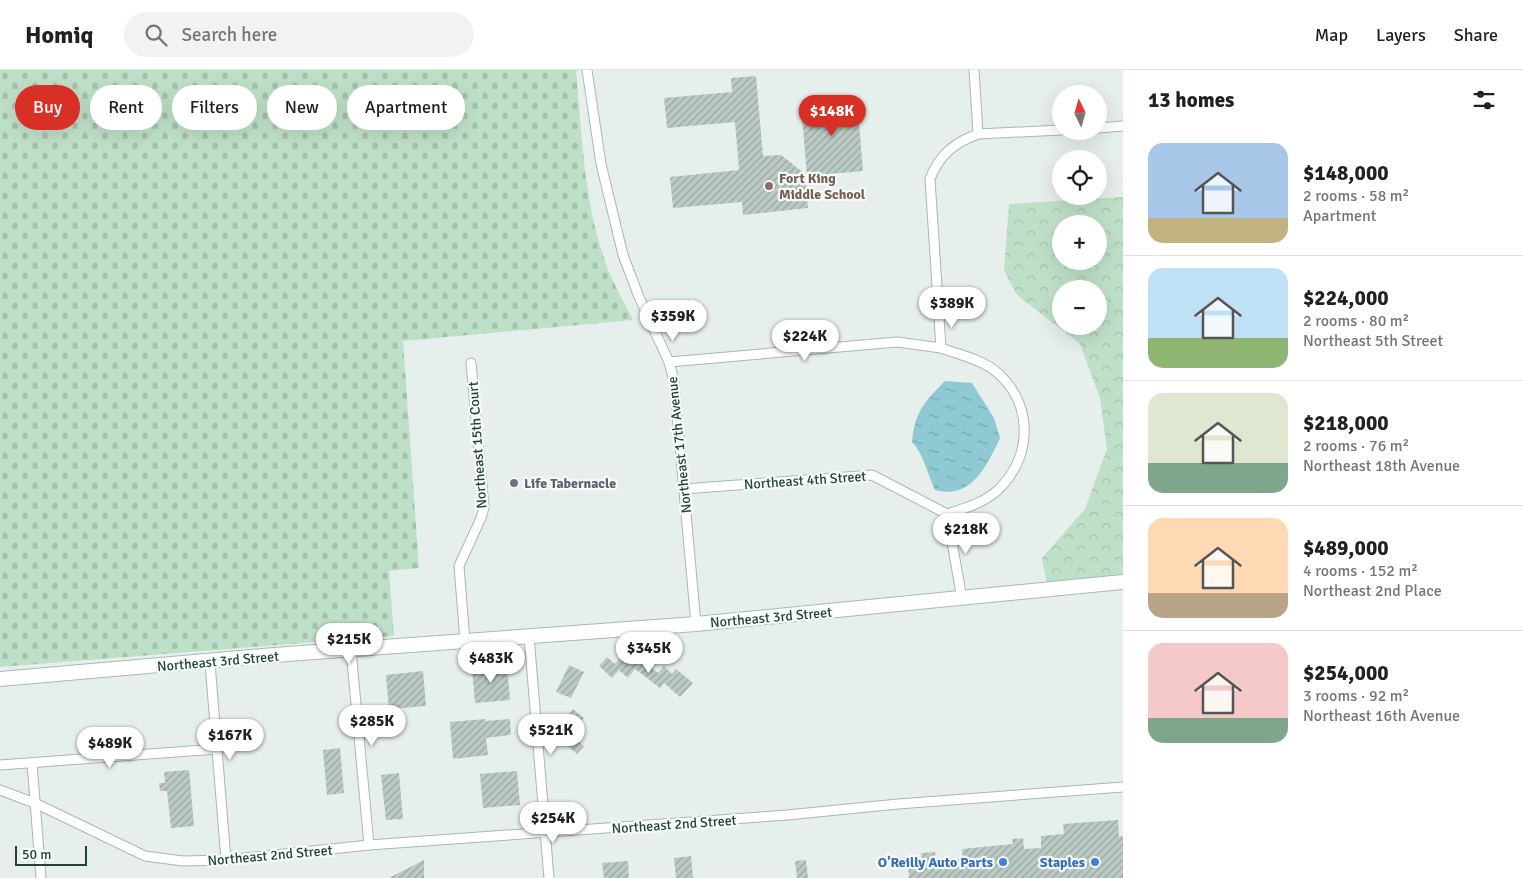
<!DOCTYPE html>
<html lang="en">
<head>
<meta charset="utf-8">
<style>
  :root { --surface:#fff; --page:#f2f2f2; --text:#202124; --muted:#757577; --line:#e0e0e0; --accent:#d93025 }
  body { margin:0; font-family:Signika,sans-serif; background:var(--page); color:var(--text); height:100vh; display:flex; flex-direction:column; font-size:19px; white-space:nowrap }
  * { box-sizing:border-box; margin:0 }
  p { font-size:16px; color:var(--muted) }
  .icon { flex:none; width:28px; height:28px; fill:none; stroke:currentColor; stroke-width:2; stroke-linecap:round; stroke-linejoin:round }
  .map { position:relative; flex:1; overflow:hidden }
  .sheet { display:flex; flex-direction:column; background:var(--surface); width:400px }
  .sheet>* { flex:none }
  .banner { position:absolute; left:15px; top:15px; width:475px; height:45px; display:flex; gap:10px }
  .needle { width:32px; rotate:355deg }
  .buttons { position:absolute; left:1052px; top:15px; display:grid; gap:10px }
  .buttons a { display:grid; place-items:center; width:55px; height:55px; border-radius:50%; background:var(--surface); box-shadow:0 5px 20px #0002; font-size:25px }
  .scale { position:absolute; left:15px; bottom:12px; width:72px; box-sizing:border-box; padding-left:5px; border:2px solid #24423a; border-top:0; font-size:14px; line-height:18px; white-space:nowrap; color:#24423a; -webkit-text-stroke:4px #f7fbf9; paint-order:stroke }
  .price { position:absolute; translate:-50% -42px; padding:0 11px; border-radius:18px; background:#fff; color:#222; font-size:16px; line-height:32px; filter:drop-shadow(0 1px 2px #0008) }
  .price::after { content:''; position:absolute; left:50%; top:30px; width:15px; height:11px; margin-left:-8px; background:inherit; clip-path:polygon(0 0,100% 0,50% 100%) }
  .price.on { background:var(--accent); color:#fff }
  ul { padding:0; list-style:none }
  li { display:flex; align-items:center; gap:15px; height:125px; padding:0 25px }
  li+li { border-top:1px solid var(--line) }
  li span { display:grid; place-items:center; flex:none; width:140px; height:100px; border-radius:15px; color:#555 }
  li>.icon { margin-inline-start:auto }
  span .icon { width:60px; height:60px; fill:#fffc; stroke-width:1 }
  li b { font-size:21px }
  h2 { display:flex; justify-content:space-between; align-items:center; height:60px; padding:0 25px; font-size:21px }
  .chip { padding:0 18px; border-radius:22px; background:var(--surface); box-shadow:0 5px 20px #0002; font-size:18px; line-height:45px }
  .chip.on { background:var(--accent); color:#fff }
  header { display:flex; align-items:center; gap:30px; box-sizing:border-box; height:70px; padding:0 25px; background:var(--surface); border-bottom:1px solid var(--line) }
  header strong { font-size:24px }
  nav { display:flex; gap:28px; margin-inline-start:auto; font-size:18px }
  .search { width:350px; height:45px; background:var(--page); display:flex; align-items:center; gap:12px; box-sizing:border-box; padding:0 18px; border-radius:28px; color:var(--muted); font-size:19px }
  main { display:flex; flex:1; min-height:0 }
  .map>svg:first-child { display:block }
  .cemetery { fill:url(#cemetery-stones) }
  .park { fill:url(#park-crowns); fill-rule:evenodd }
  .water { fill:url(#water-ripples) }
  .building { fill:url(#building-hatch) }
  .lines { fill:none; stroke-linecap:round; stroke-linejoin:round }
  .street-casing { stroke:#a8b8b2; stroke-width:11 }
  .secondary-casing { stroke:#a4bbb3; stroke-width:16 }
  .street { stroke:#fff; stroke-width:9 }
  .secondary { stroke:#fff; stroke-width:14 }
  .education-dot { fill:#8d6e63; stroke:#f7fbf9; stroke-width:2 }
  .worship-dot { fill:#6b7280; stroke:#f7fbf9; stroke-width:2 }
  .shop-dot { fill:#3f7fe0; stroke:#f7fbf9; stroke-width:2 }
  .labels { text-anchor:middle; stroke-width:4.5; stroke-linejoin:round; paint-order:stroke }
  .education-label { font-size:14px; font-weight:bold; fill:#785e54; stroke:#f7fbf9; text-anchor:start }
  .street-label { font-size:14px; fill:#24423a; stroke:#f7fbf9 }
  .worship-label { font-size:14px; font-weight:bold; fill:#5b616d; stroke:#f7fbf9; text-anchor:start }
  .shop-label { font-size:14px; font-weight:bold; fill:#366cbe; stroke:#f7fbf9; text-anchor:end }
</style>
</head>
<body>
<header>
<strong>Homiq</strong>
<div class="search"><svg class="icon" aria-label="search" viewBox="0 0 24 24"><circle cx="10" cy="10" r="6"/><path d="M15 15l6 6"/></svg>Search here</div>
<nav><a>Map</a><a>Layers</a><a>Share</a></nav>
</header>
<main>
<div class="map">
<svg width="1123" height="808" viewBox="0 0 1123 808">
  <defs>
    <pattern id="cemetery-stones" width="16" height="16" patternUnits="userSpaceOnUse" patternTransform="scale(1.25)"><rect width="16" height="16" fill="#bfe0c8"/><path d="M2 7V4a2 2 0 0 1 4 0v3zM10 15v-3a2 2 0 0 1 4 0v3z" fill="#a4c1ad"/></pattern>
    <pattern id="park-crowns" width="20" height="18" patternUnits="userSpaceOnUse" patternTransform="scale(1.25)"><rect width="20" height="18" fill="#bfe0c8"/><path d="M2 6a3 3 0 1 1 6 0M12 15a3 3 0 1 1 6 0" fill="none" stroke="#a4c1ad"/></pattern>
    <pattern id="water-ripples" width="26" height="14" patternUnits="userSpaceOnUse" patternTransform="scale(1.25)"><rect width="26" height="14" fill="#8ec9d4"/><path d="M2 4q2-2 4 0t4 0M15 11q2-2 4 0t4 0" fill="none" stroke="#74a5ad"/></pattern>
    <pattern id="building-hatch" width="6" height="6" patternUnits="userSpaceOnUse" patternTransform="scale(1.25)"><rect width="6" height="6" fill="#bbcac4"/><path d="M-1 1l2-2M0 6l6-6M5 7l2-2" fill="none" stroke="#98a6a0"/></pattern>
  </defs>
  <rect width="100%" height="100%" fill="#e6efeb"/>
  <path class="cemetery" d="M0,0h576c6,67 8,139 33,202 7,16 16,32 24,48l-230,21 16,227 -30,3 5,65 -394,31z"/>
  <path class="park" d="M1123,127v379l-76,8 -5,-26 43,-49 22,-60 -7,-51 -20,-54 -63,-49 -13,-25 5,-66zM1061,154h38v37h-38zM1061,219h38v37h-38z"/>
  <path class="water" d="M945,311l27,2 22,35 6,20c-13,27 -28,62 -65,52 -8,-17 -11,-35 -23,-48 3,-30 12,-40 33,-61z"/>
  <g class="building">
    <path d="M756,6l7,80 18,-1 24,19 3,34 -65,7 -1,-13 -69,6 -3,-31 69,-7 -4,-48 -68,6 -3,-30 68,-6 -1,-14z"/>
    <path d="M857,29l6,72 -56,5 -6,-72z"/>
    <path d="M622,586l9,7 7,-7 20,17 6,-7 8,8 4,-5 17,14 -13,14 -16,-14 -4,5 -25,-19 -7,9 -9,-8 -7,8 -13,-12 8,-9 8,7z"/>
    <path d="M507,595l3,35 -35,3 -3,-35z"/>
    <path d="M569,595l15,7 -13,26 -15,-6z"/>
    <path d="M423,601l3,35 -37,3 -3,-34z"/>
    <path d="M573,639l11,9 -7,8 6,5 -7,8 8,7 -7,8 -14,-12 6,-8 -10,-9z"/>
    <path d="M485,649v2l25,-2 1,16 -25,3 2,17 -35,4 -3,-37z"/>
    <path d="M340,678l4,45 -17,2 -4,-45z"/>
    <path d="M189,700l5,56 -23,2 -4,-37h-7l-1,-8h6l-1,-11z"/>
    <path d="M517,701l3,34 -37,3 -3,-34z"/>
    <path d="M399,703l4,46 -17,1 -5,-45z"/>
    <path d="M1118,750l1,17 4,-1v42h-214l-1,-15 14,-1 -1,-9 14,-1 1,9 27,-2 -1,-10 51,-5 -1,-5 11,-1 1,11 17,-1v-12l23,-2 -1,-10z"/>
    <path d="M691,786l2,22h-17l-2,-20z"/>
    <path d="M424,790v18h-35z"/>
    <path d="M806,790l2,18h-11l-2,-17z"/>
    <path d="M628,791l1,17h-25l-2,-15z"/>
  </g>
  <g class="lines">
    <defs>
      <g id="street">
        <path d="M587,0l14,94 22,91 16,42 30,65 5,19 22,243"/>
        <path d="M1099,58l24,-2"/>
        <path d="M978,64l83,-4"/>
        <path d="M669,292l228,-20 44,6"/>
        <path d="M684,419l188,-14 75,39"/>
        <path d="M947,444c19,-6 40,-12 54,-27 33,-35 31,-87 -7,-117 -14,-11 -37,-16 -53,-22l-11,-169c9,-24 24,-36 48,-45l-4,-64"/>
        <path d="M947,444l15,85"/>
        <path d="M529,566l20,242"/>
        <path d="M465,571l-6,-75 22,-48 3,-11 -13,-144"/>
        <path d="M351,580l18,195"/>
        <path d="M210,593l16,197"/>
        <path d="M32,693l9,115"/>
        <path d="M0,695l217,-16"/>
        <path d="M0,720l37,14 108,52 38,5 43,-1 143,-15 418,-30 111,-11 225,-17"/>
      </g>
      <path id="secondary" d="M0,609l274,-24 422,-31 427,-42"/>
    </defs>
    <use href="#street" class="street-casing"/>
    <use href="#secondary" class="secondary-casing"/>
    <use href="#street" class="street"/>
    <use href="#secondary" class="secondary"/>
  </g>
  <circle class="education-dot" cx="769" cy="116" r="5"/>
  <circle class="worship-dot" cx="514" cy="413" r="5"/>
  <g class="shop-dot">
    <circle cx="1003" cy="792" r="5"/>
    <circle cx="1095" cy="792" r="5"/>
  </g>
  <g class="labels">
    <g class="education-label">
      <text x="779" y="113">Fort King<tspan x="779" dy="16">Middle School</tspan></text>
    </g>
    <g class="street-label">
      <text transform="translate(477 375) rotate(-94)" y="5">Northeast 15th Court</text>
      <text transform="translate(679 375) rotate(-96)" y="5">Northeast 17th Avenue</text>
      <text transform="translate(805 410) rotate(-4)" y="5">Northeast 4th Street</text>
      <text transform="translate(771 547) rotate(-5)" y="5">Northeast 3rd Street</text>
      <text transform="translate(218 591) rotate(-5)" y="5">Northeast 3rd Street</text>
      <text transform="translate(674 754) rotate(-4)" y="5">Northeast 2nd Street</text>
      <text transform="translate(270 785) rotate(-5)" y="5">Northeast 2nd Street</text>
    </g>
    <g class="worship-label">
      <text x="524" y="418">Life Tabernacle</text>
    </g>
    <g class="shop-label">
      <text x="993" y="797">O'Reilly Auto Parts</text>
      <text x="1085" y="797">Staples</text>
    </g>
  </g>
</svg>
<div class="buttons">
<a><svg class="needle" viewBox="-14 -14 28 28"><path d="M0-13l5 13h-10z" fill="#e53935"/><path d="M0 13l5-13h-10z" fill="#757577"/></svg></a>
<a><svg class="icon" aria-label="locate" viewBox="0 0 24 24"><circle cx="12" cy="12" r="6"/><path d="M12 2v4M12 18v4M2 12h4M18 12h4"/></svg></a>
<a>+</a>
<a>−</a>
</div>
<div class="scale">50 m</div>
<b class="price on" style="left:832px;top:67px">$148K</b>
<b class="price" style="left:952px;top:259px">$389K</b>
<b class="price" style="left:673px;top:272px">$359K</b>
<b class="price" style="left:805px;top:292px">$224K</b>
<b class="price" style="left:966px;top:485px">$218K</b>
<b class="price" style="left:349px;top:595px">$215K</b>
<b class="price" style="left:649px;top:604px">$345K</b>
<b class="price" style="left:491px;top:614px">$483K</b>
<b class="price" style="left:372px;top:677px">$285K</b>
<b class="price" style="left:551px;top:686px">$521K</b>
<b class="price" style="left:230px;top:691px">$167K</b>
<b class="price" style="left:110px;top:699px">$489K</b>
<b class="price" style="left:553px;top:774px">$254K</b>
<div class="banner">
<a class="chip on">Buy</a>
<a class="chip">Rent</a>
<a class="chip">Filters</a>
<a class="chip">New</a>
<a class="chip">Apartment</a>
</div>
</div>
<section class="sheet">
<h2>13 homes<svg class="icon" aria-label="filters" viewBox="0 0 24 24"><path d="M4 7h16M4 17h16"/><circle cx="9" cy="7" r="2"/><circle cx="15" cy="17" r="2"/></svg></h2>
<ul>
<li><span style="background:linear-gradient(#a9c7e8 75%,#c2b280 0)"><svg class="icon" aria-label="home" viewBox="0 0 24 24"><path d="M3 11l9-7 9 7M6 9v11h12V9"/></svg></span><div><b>$148,000</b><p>2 rooms · 58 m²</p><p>Apartment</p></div></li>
<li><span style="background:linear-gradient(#bfe0f5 70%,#8fb573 0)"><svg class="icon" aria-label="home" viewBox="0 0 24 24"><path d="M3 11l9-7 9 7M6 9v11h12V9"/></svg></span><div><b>$224,000</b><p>2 rooms · 80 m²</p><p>Northeast 5th Street</p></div></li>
<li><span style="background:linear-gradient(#dfe7d0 70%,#7fa58c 0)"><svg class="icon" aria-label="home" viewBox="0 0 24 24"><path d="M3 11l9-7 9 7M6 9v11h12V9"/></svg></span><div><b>$218,000</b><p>2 rooms · 76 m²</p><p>Northeast 18th Avenue</p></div></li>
<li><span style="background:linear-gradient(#ffd9b3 75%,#b9a48a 0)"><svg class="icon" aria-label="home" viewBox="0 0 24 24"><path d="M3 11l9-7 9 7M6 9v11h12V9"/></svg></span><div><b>$489,000</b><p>4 rooms · 152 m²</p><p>Northeast 2nd Place</p></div></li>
<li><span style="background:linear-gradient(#f6c9c9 75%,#7fa58c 0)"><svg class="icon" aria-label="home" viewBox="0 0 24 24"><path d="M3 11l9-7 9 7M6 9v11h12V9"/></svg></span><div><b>$254,000</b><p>3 rooms · 92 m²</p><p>Northeast 16th Avenue</p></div></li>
</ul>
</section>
</main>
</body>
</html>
